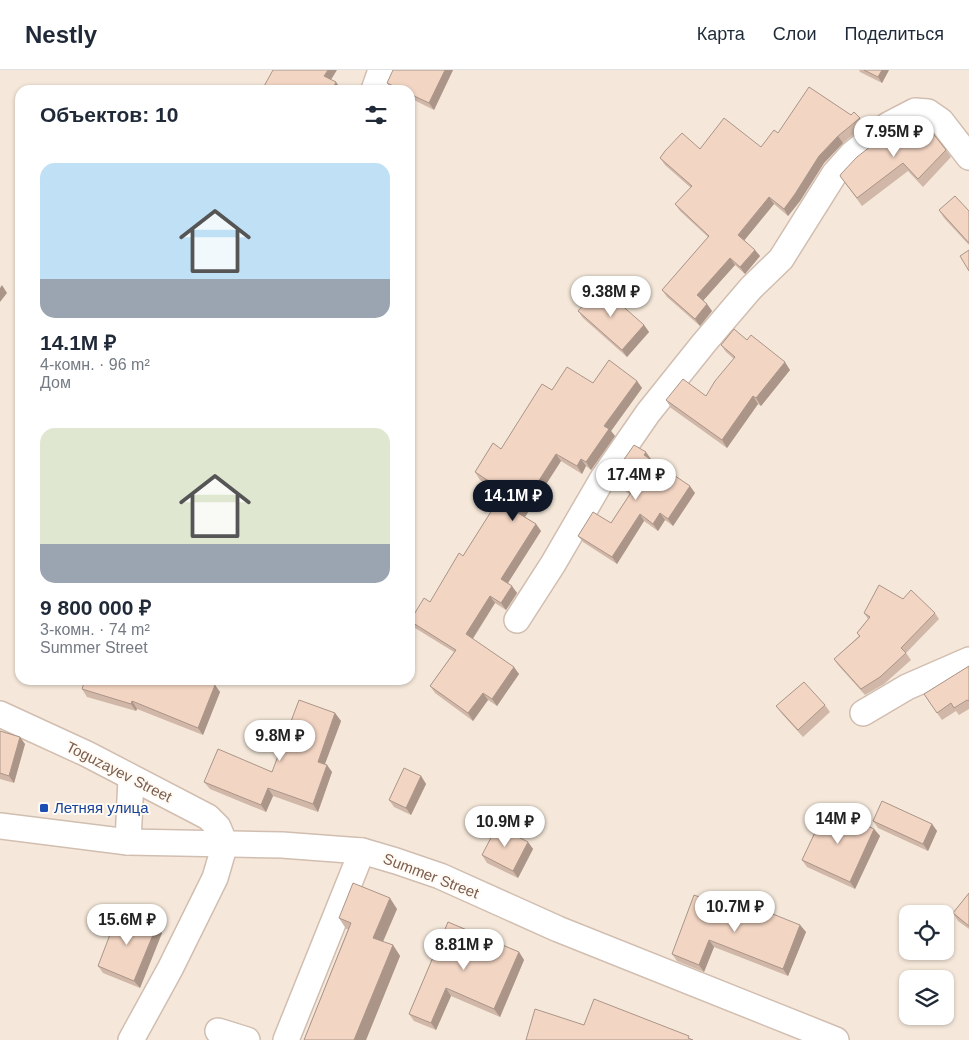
<!DOCTYPE html>
<html lang="ru">
<head>
<meta charset="utf-8">
<style>
  :root { --surface:#fff; --page:#f2f2f3; --text:#1f2937; --muted:#747a83; --line:#e0e1e3; --accent:#111827 }
  body { margin:0; font-family:Arial,sans-serif; background:var(--page); color:var(--text); height:100vh; display:flex; flex-direction:column; font-size:19px; white-space:nowrap }
  * { box-sizing:border-box; margin:0 }
  p { font-size:16px; color:var(--muted) }
  .icon { flex:none; width:28px; height:28px; fill:none; stroke:currentColor; stroke-width:2; stroke-linecap:round; stroke-linejoin:round }
  .map { position:relative; flex:1; overflow:hidden }
  .sheet { position:absolute; left:15px; top:15px; width:400px; height:600px; display:flex; flex-direction:column; background:var(--surface); border-radius:15px; box-shadow:0 1px 4px #0004 }
  .sheet>* { flex:none }
  .fabs { position:absolute; left:899px; top:835px; display:grid; gap:10px }
  .fabs a { display:grid; place-items:center; width:55px; height:55px; border-radius:10px; background:var(--surface); box-shadow:0 1px 4px #0004; font-size:25px }
  .price { position:absolute; translate:-50% -42px; padding:0 11px; border-radius:18px; background:#fff; color:#222; font-size:16px; line-height:32px; filter:drop-shadow(0 1px 2px #0008) }
  .price::after { content:''; position:absolute; left:50%; top:30px; width:15px; height:11px; margin-left:-8px; background:inherit; clip-path:polygon(0 0,100% 0,50% 100%) }
  .price.current { background:var(--accent); color:#fff }
  ul { padding:0; list-style:none }
  li { display:grid; align-content:center; gap:10px; height:265px; padding:0 25px }
  li span { display:grid; place-items:center; height:155px; border-radius:15px; color:#555 }
  li>.icon { margin-inline-start:auto }
  span .icon { width:90px; height:90px; fill:#fffc; stroke-width:1 }
  li b { font-size:21px }
  h2 { display:flex; justify-content:space-between; align-items:center; height:60px; padding:0 25px; font-size:21px }
  header { display:flex; align-items:center; gap:30px; box-sizing:border-box; height:70px; padding:0 25px; background:var(--surface); border-bottom:1px solid var(--line) }
  header strong { font-size:24px }
  nav { display:flex; gap:28px; margin-inline-start:auto; font-size:18px }
  .map>svg:first-child { display:block }
  .residential { fill:#f5e8da; fill-rule:evenodd }
  .lines { fill:none; stroke-linecap:round; stroke-linejoin:round }
  .minor-casing { stroke:#d1beb0; stroke-width:28 }
  .minor { stroke:#fff; stroke-width:25 }
  .wall { fill:#d1b7a8 }
  .shaded-wall { fill:#aa9588 }
  .building { fill:#f3d5c3; stroke:#aa9588 }
  .transit-dot { fill:#1a4fb4; stroke:#fffaf3; stroke-width:2 }
  .labels { text-anchor:middle; stroke-width:4; stroke-linejoin:round; paint-order:stroke }
  .street-label { font-size:15px; fill:#7a5c4d; stroke:#fffaf3 }
  .transit-label { font-size:15px; fill:#164399; stroke:#fffaf3; text-anchor:start }
</style>
</head>
<body>
<header>
<strong>Nestly</strong>
<nav><a>Карта</a><a>Слои</a><a>Поделиться</a></nav>
</header>
<div class="map">
<svg width="969" height="970" viewBox="0 0 969 970">
  <rect width="100%" height="100%" fill="#fdf6ec"/>
  <path class="residential" d="M0,0h969v970h-969zM20,20h390v590h-390zM908,844h37v37h-37zM908,909h37v37h-37z"/>
  <g class="lines">
    <defs>
      <g id="minor">
        <path d="M374,20l7,-20"/>
        <path d="M517,550l36,-56 50,-86 45,-65 56,-70 47,-55 30,-29 54,-86 17,-19 36,-29 27,-14 13,1 13,9 28,36"/>
        <path d="M863,643l44,-26 62,-27"/>
        <path d="M0,644l87,40 121,63 10,10 7,17 -10,34 -45,91 -39,71"/>
        <path d="M0,756l128,16 154,3 80,6 34,10 44,15 118,53 278,111"/>
        <path d="M128,772l3,-64"/>
        <path d="M218,961l29,9"/>
        <path d="M286,970l76,-189"/>
      </g>
    </defs>
    <use href="#minor" class="minor-casing"/>
    <use href="#minor" class="minor"/>
  </g>
  <g class="wall">
    <path d="M453,0l-19,40 -24,-12v-8h-18l-5,-7z"/>
    <path d="M859,0h30l-7,13 -22,-11z"/>
    <path d="M851,45l9,3 5,7 -22,18 -19,20 -24,38 -12,15 -14,-12 -30,36 16,16 -15,18 -10,-9 -32,35 4,4 5,7 -12,15 -33,-29 -5,-7 46,-53 -28,-26 -5,-7 16,-16 -26,-23 -5,-7 40,-9 61,-2 17,-14z"/>
    <path d="M887,78l59,2 5,7 -28,30 -15,-16 -46,35 -22,-30z"/>
    <path d="M939,140l30,1v34l-25,-27z"/>
    <path d="M578,241l66,14 5,7 -22,25 -44,-39z"/>
    <path d="M747,270l43,30 -29,36 -3,-2 -31,44 -56,-40 -5,-8 40,-4 28,-37 -8,-7 -5,-7z"/>
    <path d="M637,311l5,7 -31,43 4,5 -24,34 -5,-4 -4,8 -21,-13 -36,56 11,7 5,7 -33,52 9,10 -11,17 -11,-7 -22,36 46,35 -22,32 -9,-6 -15,21 -38,-28 -5,-7 24,-34 -39,-24 -5,-7 20,-19 33,-46 39,-62 -22,-14 -5,-8 26,-23 51,-59 41,-7z"/>
    <path d="M651,389l-1,1 45,33 -22,33 -8,-6 -7,11 -14,-10 -27,43 -34,-22 -5,-6 33,-13 19,-29 -14,-9 -5,-7z"/>
    <path d="M903,529l32,14 4,6 -33,34 5,7 -27,24 -19,11 -27,-30 -4,-6 25,-23 -2,-3 11,-14 -4,-6z"/>
    <path d="M969,596v43l-10,6 -3,-4 -14,9 -18,-26z"/>
    <path d="M166,614l49,1 5,7 -17,43 -66,-26 -1,2 -49,-14 -5,-8z"/>
    <path d="M825,635l5,7 -27,25 -21,-23 -6,-8z"/>
    <path d="M335,643l6,8 -16,43 2,1 5,7 -14,40 -45,-16 -7,16 -56,-23 -6,-7 68,-10z"/>
    <path d="M0,661l25,13 -11,39 -14,-4z"/>
    <path d="M421,706l5,8 -15,31 -17,-8 -5,-7z"/>
    <path d="M873,751l59,3 5,7 -9,20 -50,-23z"/>
    <path d="M874,759l6,7 -25,53 -48,-22 -5,-7z"/>
    <path d="M528,772l5,7 -15,29 -31,-15 -5,-8z"/>
    <path d="M969,823v36l-11,-8 -5,-8z"/>
    <path d="M397,839l-14,33 10,3 7,11 -34,84h-62l44,-111h-2l-7,-11z"/>
    <path d="M745,844l55,11 6,7 -18,44 -74,-29 -10,25 -27,-11 -5,-7z"/>
    <path d="M448,852l71,30 5,8 -24,57 -49,-21 -15,34 -22,-9 -5,-7z"/>
    <path d="M162,863l-22,55 -37,-15 -5,-7z"/>
  </g>
  <g class="shaded-wall">
    <path d="M328,0h9l-8,13 -5,-7z"/>
    <path d="M445,0h8l-19,40 -5,-7z"/>
    <path d="M882,0h7l-7,13 -4,-6z"/>
    <path d="M336,12l5,7v1h-9z"/>
    <path d="M838,66l5,7 -19,20 -24,38 -12,15 -4,-7 35,-53z"/>
    <path d="M769,127l5,7 -31,38 -5,-7z"/>
    <path d="M755,180l5,6 -15,18 -5,-7z"/>
    <path d="M730,188l5,7 -33,37 -5,-7z"/>
    <path d="M2,215l5,8 -7,9v-14z"/>
    <path d="M707,234l5,7 -12,15 -5,-7z"/>
    <path d="M644,255l5,7 -22,25 -5,-7z"/>
    <path d="M785,292l5,8 -29,36 -5,-8z"/>
    <path d="M637,311l5,7 -31,43 4,5 -24,34 -5,-8 18,-36z"/>
    <path d="M753,326l5,8 -31,44 -5,-8z"/>
    <path d="M646,382l5,7 -2,3 -5,-7z"/>
    <path d="M556,384l5,7 -38,59 -5,-7z"/>
    <path d="M581,389l5,7 -4,8 -5,-8z"/>
    <path d="M690,416l5,7 -22,33 -5,-7z"/>
    <path d="M660,443l5,7 -7,11 -5,-7z"/>
    <path d="M640,444l4,7 -27,43 -5,-7z"/>
    <path d="M536,454l5,7 -35,55 -5,-7z"/>
    <path d="M512,516l5,7 -11,17 -5,-7z"/>
    <path d="M490,526l5,7 -24,38 -5,-7z"/>
    <path d="M514,597l5,7 -22,32 -5,-7z"/>
    <path d="M215,615l5,7 -17,43 -5,-7z"/>
    <path d="M483,623l5,7 -15,21 -5,-8z"/>
    <path d="M132,631l5,8 -1,2 -5,-7z"/>
    <path d="M335,643l6,8 -18,48 -5,-7z"/>
    <path d="M20,667l5,7 -11,39 -5,-7z"/>
    <path d="M327,695l5,7 -14,40 -5,-8z"/>
    <path d="M421,706l5,8 -15,31 -5,-7z"/>
    <path d="M268,718l5,8 -7,16 -5,-7z"/>
    <path d="M932,754l5,7 -9,20 -5,-7z"/>
    <path d="M874,759l6,7 -25,53 -5,-7z"/>
    <path d="M528,772l5,7 -15,29 -5,-7z"/>
    <path d="M390,828l7,11 -17,39 -7,-10z"/>
    <path d="M157,855l5,8 -22,55 -6,-7z"/>
    <path d="M800,855l6,7 -18,44 -5,-7z"/>
    <path d="M709,870l5,7 -10,25 -5,-7z"/>
    <path d="M393,875l7,11 -34,84h-12z"/>
    <path d="M519,882l5,8 -24,57 -6,-8z"/>
    <path d="M446,918l5,8 -15,34 -5,-7z"/>
  </g>
  <g class="building">
    <path d="M273,0h55l-4,6 12,6 -4,8h-65l-4,-2z"/>
    <path d="M393,0h52l-16,33 -19,-9v-4h-8l-15,-7z"/>
    <path d="M864,0h18l-4,7z"/>
    <path d="M809,17l42,28 3,-3 6,6 -22,18 -19,20 -24,38 -11,15 -15,-12 -31,38 17,15 -15,17 -10,-9 -33,37 10,9 -12,15 -33,-29 47,-54 -34,-32 17,-18 -32,-28 5,-7 17,-18 18,16 24,-31 37,29 13,-17 4,3z"/>
    <path d="M915,48l2,1 18,17 11,14 -28,29 -15,-16 -46,35 -17,-22 1,-2 16,-17 23,-18 7,9z"/>
    <path d="M955,126l14,15v32l-30,-33z"/>
    <path d="M969,180v21l-9,-15z"/>
    <path d="M600,216l44,39 -22,25 -44,-39z"/>
    <path d="M734,259l13,11 4,-5 34,27 -29,36 -3,-2 -31,44 -56,-40 17,-21 23,17 9,-15 20,-24 -14,-12z"/>
    <path d="M609,290l28,21 -33,45 5,3 -23,33 -5,-3 -4,7 -21,-12 -38,59 18,11 -35,55 11,7 -11,17 -11,-7 -24,38 48,33 -22,32 -9,-6 -15,20 -38,-27 26,-36 -46,-29 14,-23 6,4 29,-49 4,3 41,-65 -29,-19 18,-29 8,6 41,-65 10,6 15,-23 26,16z"/>
    <path d="M634,375l12,7 -2,3 46,31 -22,33 -8,-6 -7,11 -13,-10 -28,43 -34,-21 15,-24 18,11 21,-32 -21,-13z"/>
    <path d="M879,515l24,14 8,-9 24,23 -34,35 5,5 -26,24 -19,12 -27,-30 26,-23 -3,-3 13,-16 -6,-4z"/>
    <path d="M969,596v35l-2,-1 -13,8 -3,-5 -14,10 -13,-19z"/>
    <path d="M85,610h67l14,4 2,-4h35l12,5 -17,43 -66,-27 -1,3 -49,-15z"/>
    <path d="M804,612l21,23 -27,25 -22,-24z"/>
    <path d="M299,630l36,13 -17,49 9,3 -14,39 -45,-16 -7,17 -57,-23 14,-33 54,23z"/>
    <path d="M0,661l20,6 -11,39 -9,-3z"/>
    <path d="M404,698l17,8 -15,32 -17,-8z"/>
    <path d="M882,731l50,23 -9,20 -50,-23z"/>
    <path d="M827,737l47,22 -24,53 -48,-22z"/>
    <path d="M497,756l31,16 -15,29 -31,-16z"/>
    <path d="M353,813l37,15 -17,40 20,7 -39,95h-50l47,-117 -12,-5z"/>
    <path d="M969,823v33l-16,-13z"/>
    <path d="M694,825l51,19 3,-10 52,21 -17,44 -74,-29 -10,25 -27,-11z"/>
    <path d="M119,841l38,14 -23,56 -36,-15z"/>
    <path d="M448,852l71,30 -25,57 -48,-21 -15,35 -22,-9z"/>
    <path d="M594,929l95,37 -1,2 5,2h-167l9,-31 49,16z"/>
  </g>
  <rect class="transit-dot" x="39" y="733" width="10" height="10" rx="2.5"/>
  <g class="labels">
    <g class="street-label">
      <text transform="translate(119 702) rotate(27)" y="5">Toguzayev Street</text>
      <text transform="translate(431 806) rotate(21)" y="5">Summer Street</text>
    </g>
    <g class="transit-label">
      <text x="54" y="743">Летняя улица</text>
    </g>
  </g>
</svg>
<div class="fabs">
<a><svg class="icon" aria-label="locate" viewBox="0 0 24 24"><circle cx="12" cy="12" r="6"/><path d="M12 2v4M12 18v4M2 12h4M18 12h4"/></svg></a>
<a><svg class="icon" aria-label="layers" viewBox="0 0 24 24"><path d="M12 4l9 5-9 5-9-5zM3 14l9 5 9-5"/></svg></a>
</div>
<b class="price" style="left:894px;top:88px">7.95M ₽</b>
<b class="price" style="left:611px;top:248px">9.38M ₽</b>
<b class="price" style="left:636px;top:431px">17.4M ₽</b>
<b class="price current" style="left:513px;top:452px">14.1M ₽</b>
<b class="price" style="left:280px;top:692px">9.8M ₽</b>
<b class="price" style="left:838px;top:775px">14M ₽</b>
<b class="price" style="left:505px;top:778px">10.9M ₽</b>
<b class="price" style="left:735px;top:863px">10.7M ₽</b>
<b class="price" style="left:127px;top:876px">15.6M ₽</b>
<b class="price" style="left:464px;top:901px">8.81M ₽</b>
<section class="sheet">
<h2>Объектов: 10<svg class="icon" aria-label="filters" viewBox="0 0 24 24"><path d="M4 7h16M4 17h16"/><circle cx="9" cy="7" r="2"/><circle cx="15" cy="17" r="2"/></svg></h2>
<ul>
<li><span style="background:linear-gradient(#bfe0f5 75%,#9aa5b1 0)"><svg class="icon" aria-label="home" viewBox="0 0 24 24"><path d="M3 11l9-7 9 7M6 9v11h12V9"/></svg></span><div><b>14.1M ₽</b><p>4-комн. · 96 m²</p><p>Дом</p></div></li>
<li><span style="background:linear-gradient(#dfe7d0 75%,#9aa5b1 0)"><svg class="icon" aria-label="home" viewBox="0 0 24 24"><path d="M3 11l9-7 9 7M6 9v11h12V9"/></svg></span><div><b>9 800 000 ₽</b><p>3-комн. · 74 m²</p><p>Summer Street</p></div></li>
</ul>
</section>
</div>
</body>
</html>
